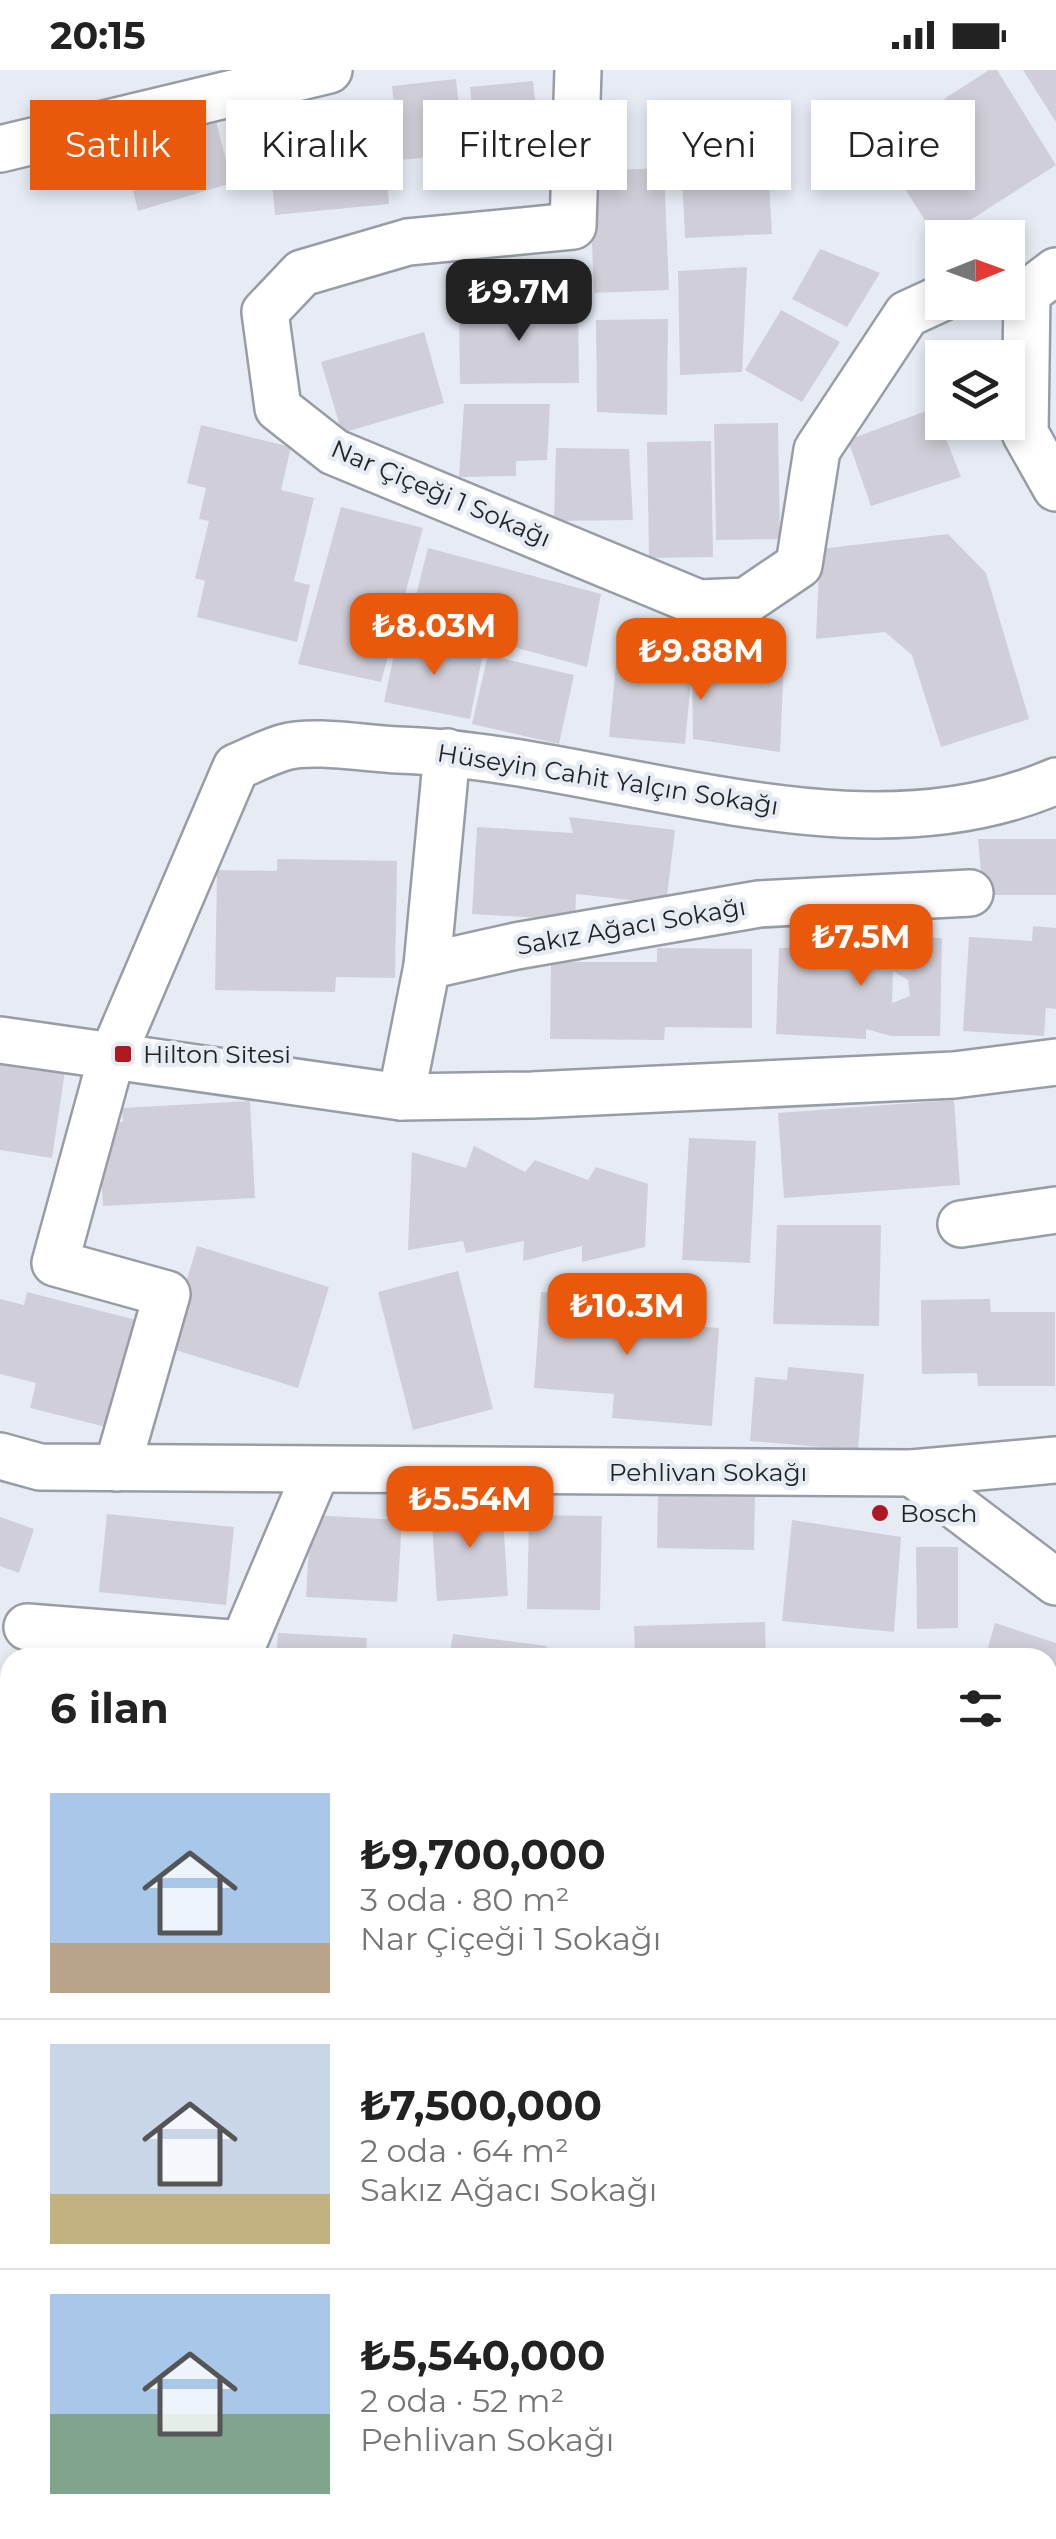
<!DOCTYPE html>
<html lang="tr">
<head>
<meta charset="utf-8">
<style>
  :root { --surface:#fff; --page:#f2f2f2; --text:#222; --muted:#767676; --line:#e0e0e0; --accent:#ea580c }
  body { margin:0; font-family:Montserrat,sans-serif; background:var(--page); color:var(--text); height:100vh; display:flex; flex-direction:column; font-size:38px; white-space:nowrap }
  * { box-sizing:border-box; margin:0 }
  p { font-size:32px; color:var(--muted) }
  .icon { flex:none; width:55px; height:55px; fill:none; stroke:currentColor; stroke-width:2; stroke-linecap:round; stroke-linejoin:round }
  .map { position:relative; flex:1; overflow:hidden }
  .panel { position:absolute; left:0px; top:1578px; width:1058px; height:892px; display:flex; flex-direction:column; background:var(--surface); border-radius:30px 30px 0 0; box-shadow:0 5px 15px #0003 }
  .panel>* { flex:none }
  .hud { position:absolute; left:30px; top:30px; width:998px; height:90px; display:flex; gap:20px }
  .needle { width:65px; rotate:89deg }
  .buttons { position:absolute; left:925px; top:150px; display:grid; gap:20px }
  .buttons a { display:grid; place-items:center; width:100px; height:100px; border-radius:0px; background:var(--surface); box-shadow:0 5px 15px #0003; font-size:50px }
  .price { position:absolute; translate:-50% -85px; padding:0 22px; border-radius:20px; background:var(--accent); color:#fff; font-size:32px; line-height:65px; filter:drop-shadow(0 2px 5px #0008) }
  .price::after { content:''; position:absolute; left:50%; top:60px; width:30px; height:22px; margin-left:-15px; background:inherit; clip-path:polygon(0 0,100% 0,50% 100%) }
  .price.current { background:#222; color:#fff }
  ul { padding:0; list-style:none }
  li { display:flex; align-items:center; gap:30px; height:250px; padding:0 50px }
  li+li { border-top:2px solid var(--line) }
  li span { display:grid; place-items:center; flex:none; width:280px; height:200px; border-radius:0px; color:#555 }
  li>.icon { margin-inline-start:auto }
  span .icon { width:120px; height:120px; fill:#fffc; stroke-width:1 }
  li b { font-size:42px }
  h2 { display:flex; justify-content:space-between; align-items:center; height:120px; padding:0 50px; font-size:42px }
  .chip { padding:0 35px; border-radius:0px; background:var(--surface); box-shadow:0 5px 15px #0003; font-size:35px; line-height:90px }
  .chip.current { background:var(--accent); color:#fff }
  .status { display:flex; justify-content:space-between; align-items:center; height:70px; padding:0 50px; background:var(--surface); direction:ltr }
  .status svg { height:28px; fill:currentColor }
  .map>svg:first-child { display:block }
  .building { fill:#d0cfd9; fill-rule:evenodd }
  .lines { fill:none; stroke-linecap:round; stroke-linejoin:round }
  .minor-casing { stroke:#989da5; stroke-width:50 }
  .minor { stroke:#fff; stroke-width:45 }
  .poi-dot { fill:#ac1921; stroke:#e6ebf4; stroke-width:4 }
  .labels { text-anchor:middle; stroke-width:9; stroke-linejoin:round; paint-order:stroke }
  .street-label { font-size:25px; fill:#1f2124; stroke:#e6ebf4 }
  .poi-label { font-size:25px; fill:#1f2124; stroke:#e6ebf4; text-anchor:start }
</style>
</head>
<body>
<div class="status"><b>20:15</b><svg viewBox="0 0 49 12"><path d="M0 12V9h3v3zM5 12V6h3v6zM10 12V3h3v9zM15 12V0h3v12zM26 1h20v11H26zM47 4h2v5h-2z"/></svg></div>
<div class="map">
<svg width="1056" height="2469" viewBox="0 0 1056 2469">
  <rect width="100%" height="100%" fill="#e6ebf4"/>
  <g class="building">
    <path d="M989,0h8l59,95 -118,76 -62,-98z"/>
    <path d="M1023,0h33v52z"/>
    <path d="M456,9l8,75 -64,6 -8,-74z"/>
    <path d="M533,11l8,74 -63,7 -8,-75z"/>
    <path d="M211,32l21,81 -94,28 -20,-83z"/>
    <path d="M382,51l7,83 -114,11 -7,-83z"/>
    <path d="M767,78l5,86 -87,4 -4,-85z"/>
    <path d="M664,98l5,122 -75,3 -5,-122z"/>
    <path d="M820,179l60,24 -33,54 -55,-28z"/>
    <path d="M747,197l-5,105 -62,3 -2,-104z"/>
    <path d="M578,233l1,80 -119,1 -1,-80z"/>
    <path d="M781,240l59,32 -38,60 -57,-32z"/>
    <path d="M668,249l-1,96 -70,-3 -1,-92z"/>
    <path d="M424,262l20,71 -102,30 -21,-71z"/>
    <path d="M464,334h86l-3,56 -31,1v15l-57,1z"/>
    <path d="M934,338l27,69 -90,29 -23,-66z"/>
    <path d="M778,353l2,116 -64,1 -2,-116z"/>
    <path d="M201,355l90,22 -10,43 33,8 -20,83 16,4 -13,57 -100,-25 8,-36 -10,-3 14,-57 -10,-2 7,-31 -19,-5z"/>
    <path d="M711,371l2,116 -64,1 -2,-116z"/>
    <path d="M556,378l73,1 4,71 -79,1z"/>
    <path d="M341,437l82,21 -42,154 -83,-18z"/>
    <path d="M948,464l38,39 43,146 -88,28 -29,-92 -27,-23 -69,7 4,-90z"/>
    <path d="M428,478l173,46 -14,73 -177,-48z"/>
    <path d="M398,566l85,17 -13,66 -86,-17z"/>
    <path d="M488,585l86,20 -15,69 -87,-20z"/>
    <path d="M691,588l93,3 -4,91 -87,-13 -1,-70 -7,75 -76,-7 7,-74 76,6z"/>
    <path d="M569,747l106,13 -9,74 -90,-10 -1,26 -103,-6 5,-87 96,6z"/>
    <path d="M978,769h78v56h-73z"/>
    <path d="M277,789l120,2 -2,117 -59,-1 -1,15 -120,-2 2,-120 60,1z"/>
    <path d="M1033,856l23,2v81l-10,-1 -2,28 -81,-5 6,-94 63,4z"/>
    <path d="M894,867l48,1 -2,98h-49l-25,-7v10l-90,-5 3,-86 45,-1v6l29,-12 41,2zM893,901l15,9 2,16 -18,7z"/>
    <path d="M657,878l95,1v79l-87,-1 -1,13 -114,-1 1,-77h106z"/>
    <path d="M0,977l67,10 -15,101 -52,-8z"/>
    <path d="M954,1030l6,85 -176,13 -6,-85z"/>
    <path d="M250,1031l5,97 -152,8 -5,-83 25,-1 -1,-14z"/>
    <path d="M689,1068l67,3 -6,122 -68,-3z"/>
    <path d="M474,1076l51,26 10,-12 53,20 8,-13 52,17 -3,63 -63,15v-16l-59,15 1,-20 -58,12 -3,-12 -55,9 4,-98 54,16z"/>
    <path d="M777,1155h104l-2,101 -106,-2z"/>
    <path d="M197,1176l132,41 -31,101 -132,-41z"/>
    <path d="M458,1201l35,138 -80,21 -35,-138z"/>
    <path d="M27,1222l113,29 -26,108 -84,-21 6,-25 -36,-9v-75l24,6z"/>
    <path d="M541,1222l104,7 -2,23 76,6 -7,98 -100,-8 2,-24 -80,-6z"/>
    <path d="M990,1229l1,13h64v74h-77l-1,-13 -55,1 -1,-74z"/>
    <path d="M788,1297l76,7 -6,76 -108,-9 5,-64 32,3z"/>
    <path d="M658,1425l97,2 -1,53 -97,-2z"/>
    <path d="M502,1431l6,95 -71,5 -6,-95z"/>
    <path d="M107,1444l127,13 -8,78 -127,-13z"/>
    <path d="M311,1445l91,5 -5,82 -91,-5z"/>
    <path d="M529,1445l73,1 -2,94 -73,-1z"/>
    <path d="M0,1447l34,12 -15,44 -19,-7z"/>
    <path d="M792,1450l109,17 -7,95 -112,-11z"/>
    <path d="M916,1477h42v81l-41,1z"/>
    <path d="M765,1552l1,36h-131l-1,-32z"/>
    <path d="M995,1553l61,20v110l-8,-3v-92h-63z"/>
    <path d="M278,1563l89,5 -1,20h-90z"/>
    <path d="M453,1564l94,12 -2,12h-96z"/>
    <path d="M0,1757l10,8v115l-10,-8z"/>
    <path d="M1048,2244h8v71h-7l-1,-11z"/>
    <path d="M1048,2389h8v73h-7z"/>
    <path d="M589,2460h65l1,9h-66z"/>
  </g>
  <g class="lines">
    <defs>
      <g id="minor">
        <path d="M578,0l-5,156 -165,16 -106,31 -37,39 13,96 56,44 365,151 47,-2 53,-36 18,-115 90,-136 35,-16"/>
        <path d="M0,79l329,-79"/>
        <path d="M1056,201l-29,22 -2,140 31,55"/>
        <path d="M427,896l20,-214"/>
        <path d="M0,970l401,57 131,-2 422,-20 102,-13"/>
        <path d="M401,1027l26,-131 89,-20 243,-42 211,-11"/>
        <path d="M961,1154l95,-14"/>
        <path d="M0,1386l40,11 872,6 144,-13"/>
        <path d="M117,1398l50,-174 -112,-31 56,-204 125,-292c16,-7 32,-15 49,-20 28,-8 83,2 113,3 212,7 454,120 658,31"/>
        <path d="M912,1403l144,109"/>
        <path d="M27,1557l216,17 73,-172"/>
        <path d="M0,2096h10"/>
        <path d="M1048,2117h8"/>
        <path d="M699,2460l1,9"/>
        <path d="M953,2460l10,9"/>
        <path d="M183,2469l7,-9"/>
      </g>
    </defs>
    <use href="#minor" class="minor-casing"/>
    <use href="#minor" class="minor"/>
  </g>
  <g class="poi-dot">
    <rect x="113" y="974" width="20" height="20" rx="5"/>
    <circle cx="880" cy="1443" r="10"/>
  </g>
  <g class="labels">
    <g class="street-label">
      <text transform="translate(441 423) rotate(23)" y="9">Nar Çiçeği 1 Sokağı</text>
      <text transform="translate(608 709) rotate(9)" y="9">Hüseyin Cahit Yalçın Sokağı</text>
      <text transform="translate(631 856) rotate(-10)" y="9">Sakız Ağacı Sokağı</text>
      <text x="708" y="1411">Pehlivan Sokağı</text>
    </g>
    <g class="poi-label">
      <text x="143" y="993">Hilton Sitesi</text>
      <text x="900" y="1452">Bosch</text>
    </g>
  </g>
</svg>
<div class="buttons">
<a><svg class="needle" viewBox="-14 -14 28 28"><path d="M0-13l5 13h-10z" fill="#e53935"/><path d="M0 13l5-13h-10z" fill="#767676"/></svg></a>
<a><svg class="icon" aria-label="layers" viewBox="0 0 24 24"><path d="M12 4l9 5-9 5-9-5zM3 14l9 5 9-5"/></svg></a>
</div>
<b class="price current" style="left:519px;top:274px">₺9.7M</b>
<b class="price" style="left:434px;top:608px">₺8.03M</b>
<b class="price" style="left:701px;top:633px">₺9.88M</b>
<b class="price" style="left:861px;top:919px">₺7.5M</b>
<b class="price" style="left:627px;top:1288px">₺10.3M</b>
<b class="price" style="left:470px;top:1481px">₺5.54M</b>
<div class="hud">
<a class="chip current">Satılık</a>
<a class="chip">Kiralık</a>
<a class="chip">Filtreler</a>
<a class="chip">Yeni</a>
<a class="chip">Daire</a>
</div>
<section class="panel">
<h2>6 ilan<svg class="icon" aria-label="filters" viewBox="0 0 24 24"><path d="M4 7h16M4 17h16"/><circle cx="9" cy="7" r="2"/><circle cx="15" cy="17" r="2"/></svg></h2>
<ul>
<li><span style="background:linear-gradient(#a9c7e8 75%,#b9a48a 0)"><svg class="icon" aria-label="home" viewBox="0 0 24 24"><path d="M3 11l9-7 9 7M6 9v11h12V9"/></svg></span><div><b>₺9,700,000</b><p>3 oda · 80 m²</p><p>Nar Çiçeği 1 Sokağı</p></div></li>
<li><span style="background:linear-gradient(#c9d6e8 75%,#c2b280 0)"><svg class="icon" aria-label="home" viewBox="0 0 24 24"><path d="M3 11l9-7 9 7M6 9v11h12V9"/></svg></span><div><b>₺7,500,000</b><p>2 oda · 64 m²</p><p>Sakız Ağacı Sokağı</p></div></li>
<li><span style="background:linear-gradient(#a9c7e8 60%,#7fa58c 0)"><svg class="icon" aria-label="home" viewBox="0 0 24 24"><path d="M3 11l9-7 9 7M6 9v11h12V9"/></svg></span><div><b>₺5,540,000</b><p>2 oda · 52 m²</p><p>Pehlivan Sokağı</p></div></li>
</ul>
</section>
</div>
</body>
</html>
